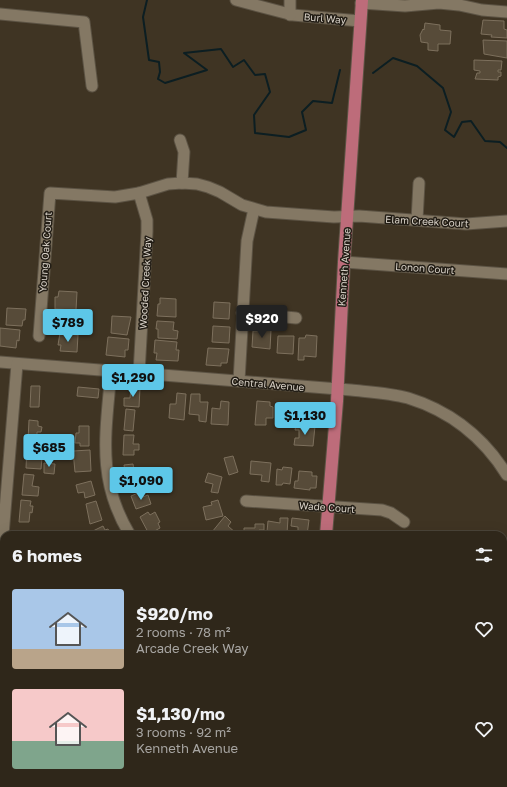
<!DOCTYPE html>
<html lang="en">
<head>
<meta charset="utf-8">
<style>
  :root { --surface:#2f271a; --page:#3b3327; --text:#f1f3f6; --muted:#a7a5a2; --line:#4a4439; --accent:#5dc7e8 }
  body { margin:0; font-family:"Golos Text",sans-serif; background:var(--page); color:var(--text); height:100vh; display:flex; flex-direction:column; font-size:15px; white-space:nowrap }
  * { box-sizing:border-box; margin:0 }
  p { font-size:13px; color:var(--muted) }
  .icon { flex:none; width:22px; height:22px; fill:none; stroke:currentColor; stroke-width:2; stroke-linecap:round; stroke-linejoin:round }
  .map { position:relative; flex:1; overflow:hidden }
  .drawer { position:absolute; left:0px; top:531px; width:507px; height:256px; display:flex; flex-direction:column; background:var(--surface); border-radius:12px 12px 0 0; box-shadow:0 4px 16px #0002,0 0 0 1px var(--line) }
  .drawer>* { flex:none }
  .price { position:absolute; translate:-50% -34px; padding:0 9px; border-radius:4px; background:var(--accent); color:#111; font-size:13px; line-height:26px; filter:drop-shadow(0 1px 2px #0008) }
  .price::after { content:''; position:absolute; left:50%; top:24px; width:12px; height:9px; margin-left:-6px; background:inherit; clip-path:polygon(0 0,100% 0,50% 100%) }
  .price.current { background:#222; color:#fff }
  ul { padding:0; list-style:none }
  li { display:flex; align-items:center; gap:12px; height:100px; padding:0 12px }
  li span { display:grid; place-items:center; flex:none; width:112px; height:80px; border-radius:4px; color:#555 }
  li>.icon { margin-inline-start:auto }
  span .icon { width:48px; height:48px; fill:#fffc; stroke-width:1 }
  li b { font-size:17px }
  h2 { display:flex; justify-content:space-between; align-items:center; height:48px; padding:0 12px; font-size:17px }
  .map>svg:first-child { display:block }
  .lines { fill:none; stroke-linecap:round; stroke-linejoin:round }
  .stream { stroke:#0c1e22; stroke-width:2 }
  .building { fill:#574b39; stroke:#7d705d }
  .minor-casing { stroke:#5c5344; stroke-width:13 }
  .major-casing { stroke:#5c5344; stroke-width:14 }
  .minor { stroke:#847864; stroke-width:11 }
  .major { stroke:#bd6c7a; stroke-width:12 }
  .labels { text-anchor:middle; stroke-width:3; stroke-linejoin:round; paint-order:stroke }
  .street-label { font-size:10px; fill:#d9d2c8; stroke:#221d15 }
</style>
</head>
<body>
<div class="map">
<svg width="507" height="787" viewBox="0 0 507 787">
  <rect width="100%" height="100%" fill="#3f3423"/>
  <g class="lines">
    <g class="stream">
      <path d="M147,0l-4,17 6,43 10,2 1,10 -2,7 7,4 42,-13 -23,-17 37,-4 12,18 11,-7 11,15 10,-1 5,18 -16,23 1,18 34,4 17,-7 -4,-18 11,-11 19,2 8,-33"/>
      <path d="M373,73l20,-15 24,8 26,22 8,24 -6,18 9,7 8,-15 9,-1 14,20 15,1 7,6"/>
    </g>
  </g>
  <g class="building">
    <path d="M483,20l21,1v8l3,1v8l-16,-1 1,-2 -11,-1z"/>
    <path d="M425,23l15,2v5l11,1 -1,13h-12v7l-10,-1v-7l-7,-1 -1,-7 3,-6 1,1z"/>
    <path d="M483,40l24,1v17l-23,-4z"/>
    <path d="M474,60l28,1 -1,9h-3v2h3v4l-3,1v3l-23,-1 2,-6h3v-2l-6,-1z"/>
    <path d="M59,291l18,1 -1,18 -21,-1v-12h3z"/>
    <path d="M160,298l16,1v18l-19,-1 1,-12h2z"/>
    <path d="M214,302l16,1 -1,16 -16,-1z"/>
    <path d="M7,308l19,1 -1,11h-2l-1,6 -16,-1z"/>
    <path d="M59,314h16v17l-16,-1z"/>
    <path d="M112,316l19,1 -4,18 -16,-2z"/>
    <path d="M157,321l17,1 -1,8 5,1 -1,8 -19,-1v-9h-2z"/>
    <path d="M213,326l17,1 -1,16 -17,-1z"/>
    <path d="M0,328l20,2 -1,11 -2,-1 -1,8 -16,-2z"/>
    <path d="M260,329l11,1 -1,19 -18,-2 1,-16h6z"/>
    <path d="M60,333l18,2 -1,17 -17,-1 1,-6h-3z"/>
    <path d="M306,335l11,1 -1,21 -12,-1v4h-6l1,-22h6z"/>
    <path d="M278,336h16l-1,18 -16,-1z"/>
    <path d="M108,337l21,2 -1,11h-3v7l-19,-2z"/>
    <path d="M155,340l22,2 -1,8h3l-1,11 -22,-1 1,-7h-3z"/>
    <path d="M208,348l21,1 -2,14h-6v3l-15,-1z"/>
    <path d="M31,386h9l-1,21h-9z"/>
    <path d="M78,387l21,2 -1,9 -21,-2z"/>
    <path d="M131,387l9,1 -1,19 -15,-1v-8h6z"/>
    <path d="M177,393l9,1 -2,26 -15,-2 1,-14h6z"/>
    <path d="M191,394h9v8h8l-2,20 -7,-1v-6l-10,-1z"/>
    <path d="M221,401l8,1 -1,23 -17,-1 1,-16 8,1z"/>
    <path d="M257,401l13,1v4l3,1v11h-7v7h-11z"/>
    <path d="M297,404l13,1 -1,9 8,1 -1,7 -17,-2 1,-11h-3z"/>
    <path d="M126,409l9,1 -2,21 -9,-1z"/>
    <path d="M29,420l9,1v5l4,1 -1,5h-4v10l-9,-1z"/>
    <path d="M296,425l19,1 -2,20 -19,-1 1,-7h4v-8h-4z"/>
    <path d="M79,426h10v20h-9v-3h-5l1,-10h3z"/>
    <path d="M124,435h10l-1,9h6v6h-5v5h-11z"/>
    <path d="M27,447h9v9l6,1 -1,12 -15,-1z"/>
    <path d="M90,450l1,21 -16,1 -2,-21z"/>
    <path d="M233,456l5,16 -9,3 -5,-17z"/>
    <path d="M251,461l20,2 -2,19 -8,-1 1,-6 -12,-1z"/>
    <path d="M44,463l11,1 -1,10 -10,-1z"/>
    <path d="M133,464l3,20 -9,1 -3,-20z"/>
    <path d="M283,467l9,1 -2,16 -7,-1 -1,2h-6l1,-16 5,1z"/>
    <path d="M299,471l13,1v4h5l-1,12h-6v2l-16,-2 1,-7h3z"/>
    <path d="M208,473l14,4 -4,16 -7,-1 2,-8 -8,-2z"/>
    <path d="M24,474l10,1 -2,11 7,1 -1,9 -16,-1z"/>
    <path d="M91,481l4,14 -10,3 -1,-6 -6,1 -2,-8z"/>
    <path d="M138,493l2,5 8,-3 3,9 -15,5 -5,-13z"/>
    <path d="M21,500l10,1 -1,5h3l-1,7 -2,-1 -1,10h-10z"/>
    <path d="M218,500l5,16 -17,4 -3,-13 9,-2 -1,-3z"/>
    <path d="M96,501l6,19 -12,4 -4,-20z"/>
    <path d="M148,512l2,3 5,-3 5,10 -2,1 2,5 -11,6 -9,-17z"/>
    <path d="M225,516l6,6 -3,4 9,8 -1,1h-13l-4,-3 -3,3 -4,-3z"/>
    <path d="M280,518h8l-1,16 -20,-2 1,-11 12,2z"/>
    <path d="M292,518l17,2 -2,15h-9v-8l-7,-1z"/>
    <path d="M255,524h9v6h-5v5h-15v-7h11z"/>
    <path d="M103,526l2,4 3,-1 3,6h-18l-2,-3z"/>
    <path d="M3,650l1,1v22l-4,-1v-13z"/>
    <path d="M10,783h17l-1,4h-16z"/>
    <rect x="34" y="783" width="17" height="4"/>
    <path d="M61,783h17l-1,4h-17z"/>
    <path d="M88,783h15l-1,4h-21v-3h7z"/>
    <path d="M106,783h12v4h-9v-2h-3z"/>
  </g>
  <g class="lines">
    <defs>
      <g id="minor">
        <path d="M236,0l57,15 67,6"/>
        <path d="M361,3l44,3 34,-3 20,2 23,5 25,2"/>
        <path d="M0,14l84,8 8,64"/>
        <path d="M290,15v-15"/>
        <path d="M180,140l4,12 -2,31"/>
        <path d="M139,193l8,27v12l-8,141"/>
        <path d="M417,220l2,-37"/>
        <path d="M344,262l163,12"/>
        <path d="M242,313l54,5"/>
        <path d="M39,336l11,-143 65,4 24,-4 29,-9 14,-1 15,1 11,3 12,5 22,13 24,7 68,5 25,-1 107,8 41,-3"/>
        <path d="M0,362l351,28c19,2 39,3 57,8 42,13 76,40 99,77"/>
        <path d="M111,371c-5,62 -15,108 19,164"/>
        <path d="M239,381l8,-140 7,-32"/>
        <path d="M246,501l136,9 9,3 13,9"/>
        <path d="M0,572l17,-208"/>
        <path d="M0,615l4,1"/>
        <path d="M503,633l4,-1"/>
        <path d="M503,755h4"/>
      </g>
      <g id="major">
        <path d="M326,535l11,-134 7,-139 18,-262"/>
        <path d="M307,787v-4"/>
      </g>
    </defs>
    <use href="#minor" class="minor-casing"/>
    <use href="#major" class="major-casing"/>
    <use href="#minor" class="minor"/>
    <use href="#major" class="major"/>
  </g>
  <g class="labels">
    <g class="street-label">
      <text transform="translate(325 18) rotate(5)" y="4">Burl Way</text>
      <text transform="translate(427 221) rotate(3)" y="4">Elam Creek Court</text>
      <text transform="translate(45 252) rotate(-86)" y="4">Young Oak Court</text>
      <text transform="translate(344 267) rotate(-86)" y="4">Kenneth Avenue</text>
      <text transform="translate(425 268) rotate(4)" y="4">Lonon Court</text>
      <text transform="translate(145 283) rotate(-87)" y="4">Wooded Creek Way</text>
      <text transform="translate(268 384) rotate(5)" y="4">Central Avenue</text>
      <text transform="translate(327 507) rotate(4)" y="4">Wade Court</text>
    </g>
  </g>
</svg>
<b class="price current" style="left:262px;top:339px">$920</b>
<b class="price" style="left:68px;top:343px">$789</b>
<b class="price" style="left:133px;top:398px">$1,290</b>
<b class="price" style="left:305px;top:436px">$1,130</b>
<b class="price" style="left:49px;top:468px">$685</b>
<b class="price" style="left:141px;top:501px">$1,090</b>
<section class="drawer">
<h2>6 homes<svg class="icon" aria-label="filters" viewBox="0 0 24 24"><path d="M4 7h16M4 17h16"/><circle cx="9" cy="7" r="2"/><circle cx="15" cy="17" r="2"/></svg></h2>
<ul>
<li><span style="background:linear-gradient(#a9c7e8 75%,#b9a48a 0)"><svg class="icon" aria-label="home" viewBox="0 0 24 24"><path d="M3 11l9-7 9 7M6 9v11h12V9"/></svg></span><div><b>$920/mo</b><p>2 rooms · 78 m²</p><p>Arcade Creek Way</p></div><svg class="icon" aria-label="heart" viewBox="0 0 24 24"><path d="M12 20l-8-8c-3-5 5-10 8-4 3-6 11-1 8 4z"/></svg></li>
<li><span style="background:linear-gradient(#f6c9c9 65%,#7fa58c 0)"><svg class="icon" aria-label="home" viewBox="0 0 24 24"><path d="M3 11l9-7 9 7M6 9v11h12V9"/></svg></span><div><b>$1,130/mo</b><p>3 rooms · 92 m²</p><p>Kenneth Avenue</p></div><svg class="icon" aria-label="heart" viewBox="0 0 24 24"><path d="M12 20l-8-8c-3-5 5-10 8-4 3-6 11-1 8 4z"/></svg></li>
</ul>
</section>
</div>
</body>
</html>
